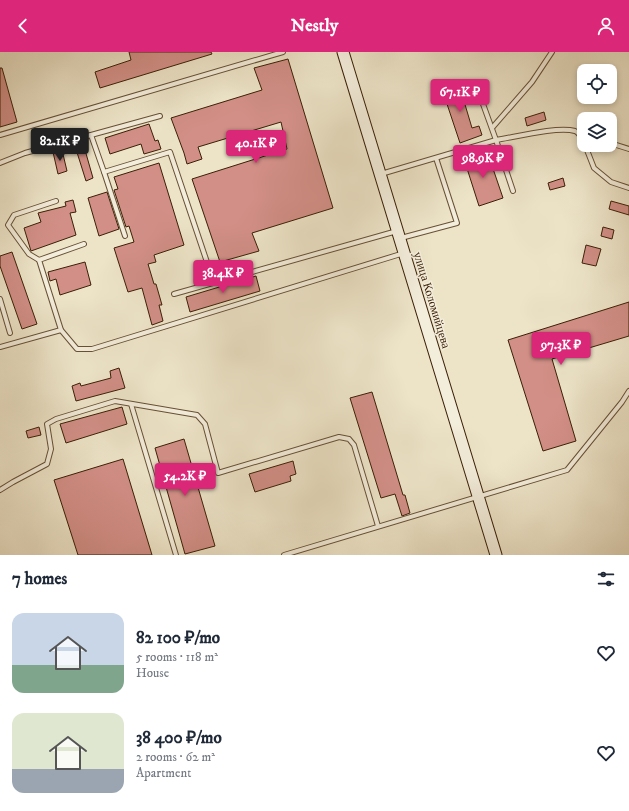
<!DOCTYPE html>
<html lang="en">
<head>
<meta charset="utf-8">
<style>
  :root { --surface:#fff; --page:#f2f2f3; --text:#1f2937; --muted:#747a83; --accent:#db2777 }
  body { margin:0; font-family:"IM FELL DW Pica",serif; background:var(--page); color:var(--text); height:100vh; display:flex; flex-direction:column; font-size:15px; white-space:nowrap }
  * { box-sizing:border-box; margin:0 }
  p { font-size:13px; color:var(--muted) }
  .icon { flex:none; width:22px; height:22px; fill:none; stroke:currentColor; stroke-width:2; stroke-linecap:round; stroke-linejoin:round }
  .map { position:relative; height:503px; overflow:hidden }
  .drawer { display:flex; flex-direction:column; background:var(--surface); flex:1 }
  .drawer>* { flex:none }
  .controls { position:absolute; left:577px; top:12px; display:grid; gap:8px }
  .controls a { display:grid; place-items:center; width:40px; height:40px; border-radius:8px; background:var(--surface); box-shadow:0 2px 6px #0003; font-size:20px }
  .price { position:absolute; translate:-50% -34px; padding:0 9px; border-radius:4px; background:var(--accent); color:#fff; font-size:13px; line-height:26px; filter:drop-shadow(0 1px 2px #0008) }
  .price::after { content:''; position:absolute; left:50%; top:24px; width:12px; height:9px; margin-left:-6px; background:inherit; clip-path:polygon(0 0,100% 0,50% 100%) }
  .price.selected { background:#222; color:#fff }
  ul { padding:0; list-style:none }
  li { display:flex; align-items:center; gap:12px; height:100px; padding:0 12px }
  li span { display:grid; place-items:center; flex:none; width:112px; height:80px; border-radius:12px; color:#555 }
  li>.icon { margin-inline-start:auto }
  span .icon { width:48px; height:48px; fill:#fffc; stroke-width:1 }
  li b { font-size:17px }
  h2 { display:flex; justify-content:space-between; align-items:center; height:48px; padding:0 12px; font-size:17px }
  header { display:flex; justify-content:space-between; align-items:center; height:52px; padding:0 12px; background:var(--accent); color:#fff; font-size:18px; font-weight:700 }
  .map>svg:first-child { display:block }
  .building { fill:#d28f87; stroke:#3a1f06 }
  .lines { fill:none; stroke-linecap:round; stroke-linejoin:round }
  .lane-casing { stroke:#675036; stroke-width:6 }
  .secondary-casing { stroke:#3a1f06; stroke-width:13 }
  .lane { stroke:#f3eddb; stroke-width:4 }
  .secondary { stroke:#f3eddb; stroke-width:11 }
  .labels { text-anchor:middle; stroke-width:3; stroke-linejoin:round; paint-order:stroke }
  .street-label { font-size:12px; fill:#3a1f06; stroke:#f3eddb }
</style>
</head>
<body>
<header><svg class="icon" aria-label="back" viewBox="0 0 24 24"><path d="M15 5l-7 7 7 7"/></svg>Nestly<svg class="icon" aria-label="person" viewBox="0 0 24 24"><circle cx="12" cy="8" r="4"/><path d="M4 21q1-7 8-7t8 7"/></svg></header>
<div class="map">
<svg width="629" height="503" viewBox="0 0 629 503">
  <rect width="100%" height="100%" fill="#ede4c8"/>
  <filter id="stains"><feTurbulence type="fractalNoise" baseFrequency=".005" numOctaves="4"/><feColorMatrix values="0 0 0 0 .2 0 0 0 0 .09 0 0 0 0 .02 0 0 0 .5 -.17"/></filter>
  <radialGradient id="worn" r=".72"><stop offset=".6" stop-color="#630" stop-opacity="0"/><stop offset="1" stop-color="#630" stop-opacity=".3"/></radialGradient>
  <g class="building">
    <path d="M129,0h82l1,2 -112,34 -5,-16 36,-12z"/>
    <path d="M288,7l45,149 -81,25 7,18 -39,11 -28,-83 95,-30 -6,-27 -83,25 4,12 -15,5 -3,-11 -13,-35 91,-28 -8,-22z"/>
    <path d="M0,16h2l15,54 -17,5z"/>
    <path d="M458,29l14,47 7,-2 3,9 -22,8 -19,-57z"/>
    <path d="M544,60l2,8 -19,6 -2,-8z"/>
    <path d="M149,72l6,17 3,-1 3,9 -17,5 -3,-10 -31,10 -5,-16z"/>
    <path d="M83,91l10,35 -7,3 -11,-35z"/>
    <path d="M62,98l5,21 -9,3 -5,-22z"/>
    <path d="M487,99l16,47 -24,8 -15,-47z"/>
    <path d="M159,111l25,82 -30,10 2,7 -8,2 6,20h2l6,21h-3l4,16 -11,4 -10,-37 -14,4 -14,-44 20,-6 -5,-16 -3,1 -12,-37 4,-1 -4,-12z"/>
    <path d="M563,126l2,8 -15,4 -2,-7z"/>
    <path d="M107,140l12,37 -20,7 -11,-38z"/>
    <path d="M73,148l3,12 -6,1 6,22 -45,16 -7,-23 17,-6 -3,-9 28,-7 -1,-4z"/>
    <path d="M611,149l18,5v9l-20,-6z"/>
    <path d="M603,175l11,3 -2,9 -11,-3z"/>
    <path d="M586,193l15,4 -5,17 -14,-3z"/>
    <path d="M12,200l25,72 -15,5 -22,-63v-10z"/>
    <path d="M85,210l6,23 -31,10 -4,-16 -6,2 -2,-9z"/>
    <path d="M256,224l4,15 -70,21 -4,-15z"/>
    <path d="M629,250v34l-77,23 24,82 -33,10 -35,-111z"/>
    <path d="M119,316l6,20 -49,13 -4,-15 8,-3 1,3 30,-8 -1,-7z"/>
    <path d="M372,340l31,103h2l5,18 -8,3 -7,-22 -14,4 -31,-100z"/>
    <path d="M122,355l5,17 -61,19 -6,-19z"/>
    <path d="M39,375l2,8 -13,3 -2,-7z"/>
    <path d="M184,387l31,107 -30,8 -30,-106z"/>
    <path d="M123,407l29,96h-74l-24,-75z"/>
    <path d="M293,409l3,13 -6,2 1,5 -36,11 -6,-18z"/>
  </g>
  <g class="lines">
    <defs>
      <g id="lane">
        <path d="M492,76l40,-46 20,-30"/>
        <path d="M0,83l283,-83"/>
        <path d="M91,83l69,-19"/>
        <path d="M610,91l19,6"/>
        <path d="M585,93l9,23 17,14 18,6"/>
        <path d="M0,111l25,-10 66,-18 13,37"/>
        <path d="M381,122l115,-34 -21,-58"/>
        <path d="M513,139l-17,-51c19,-3 62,-14 79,-9 5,2 7,8 9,13"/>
        <path d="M125,184l-21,-64 66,-20 44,131"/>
        <path d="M401,186l56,-15 -21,-65"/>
        <path d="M84,192l-45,16 22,70 16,19h15l312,-96"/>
        <path d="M39,208l-10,-6 -21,-29 6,-10 42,-14"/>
        <path d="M174,242l223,-63"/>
        <path d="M0,247l10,34"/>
        <path d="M0,295l61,-17"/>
        <path d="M131,352l45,151"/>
        <path d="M0,438l13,-8 34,-18 4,-15 -4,-25 9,-5 59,-18 82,14 8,9 13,49 121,-36 10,2 5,6 24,81"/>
        <path d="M284,503l283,-85 55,-68 7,-11"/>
      </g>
      <path id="secondary" d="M343,0l153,503"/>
    </defs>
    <use href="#lane" class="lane-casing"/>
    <use href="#secondary" class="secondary-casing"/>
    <use href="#lane" class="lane"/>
    <use href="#secondary" class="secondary"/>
  </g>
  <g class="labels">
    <g class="street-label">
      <text transform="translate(432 248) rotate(73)" y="4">улица Коломийцева</text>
    </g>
  </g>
  <rect width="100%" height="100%" filter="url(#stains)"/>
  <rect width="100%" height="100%" fill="url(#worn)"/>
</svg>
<div class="controls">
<a><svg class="icon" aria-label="locate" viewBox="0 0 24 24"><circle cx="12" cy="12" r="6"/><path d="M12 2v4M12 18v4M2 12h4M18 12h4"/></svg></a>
<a><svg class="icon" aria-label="layers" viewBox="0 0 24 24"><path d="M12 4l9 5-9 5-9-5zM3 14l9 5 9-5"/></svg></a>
</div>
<b class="price" style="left:460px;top:61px">67.1K ₽</b>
<b class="price selected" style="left:60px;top:110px">82.1K ₽</b>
<b class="price" style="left:256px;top:112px">40.1K ₽</b>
<b class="price" style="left:483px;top:127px">98.9K ₽</b>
<b class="price" style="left:223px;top:242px">38.4K ₽</b>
<b class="price" style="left:561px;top:314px">97.3K ₽</b>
<b class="price" style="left:185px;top:445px">54.2K ₽</b>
</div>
<section class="drawer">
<h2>7 homes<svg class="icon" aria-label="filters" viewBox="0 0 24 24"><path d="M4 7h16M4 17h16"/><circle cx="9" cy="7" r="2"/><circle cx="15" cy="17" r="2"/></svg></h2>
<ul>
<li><span style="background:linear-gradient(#c9d6e8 65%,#7fa58c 0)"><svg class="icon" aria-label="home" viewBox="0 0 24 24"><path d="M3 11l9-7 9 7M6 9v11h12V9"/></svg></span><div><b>82 100 ₽/mo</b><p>5 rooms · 118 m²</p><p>House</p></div><svg class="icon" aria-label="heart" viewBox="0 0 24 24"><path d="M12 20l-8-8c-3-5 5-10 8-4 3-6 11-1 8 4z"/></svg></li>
<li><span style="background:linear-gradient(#dfe7d0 70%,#9aa5b1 0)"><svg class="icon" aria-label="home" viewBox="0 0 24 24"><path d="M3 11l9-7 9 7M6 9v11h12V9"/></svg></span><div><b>38 400 ₽/mo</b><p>2 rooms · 62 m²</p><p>Apartment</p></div><svg class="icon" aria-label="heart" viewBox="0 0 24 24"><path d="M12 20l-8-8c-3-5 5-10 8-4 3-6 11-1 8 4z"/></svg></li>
</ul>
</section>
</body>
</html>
